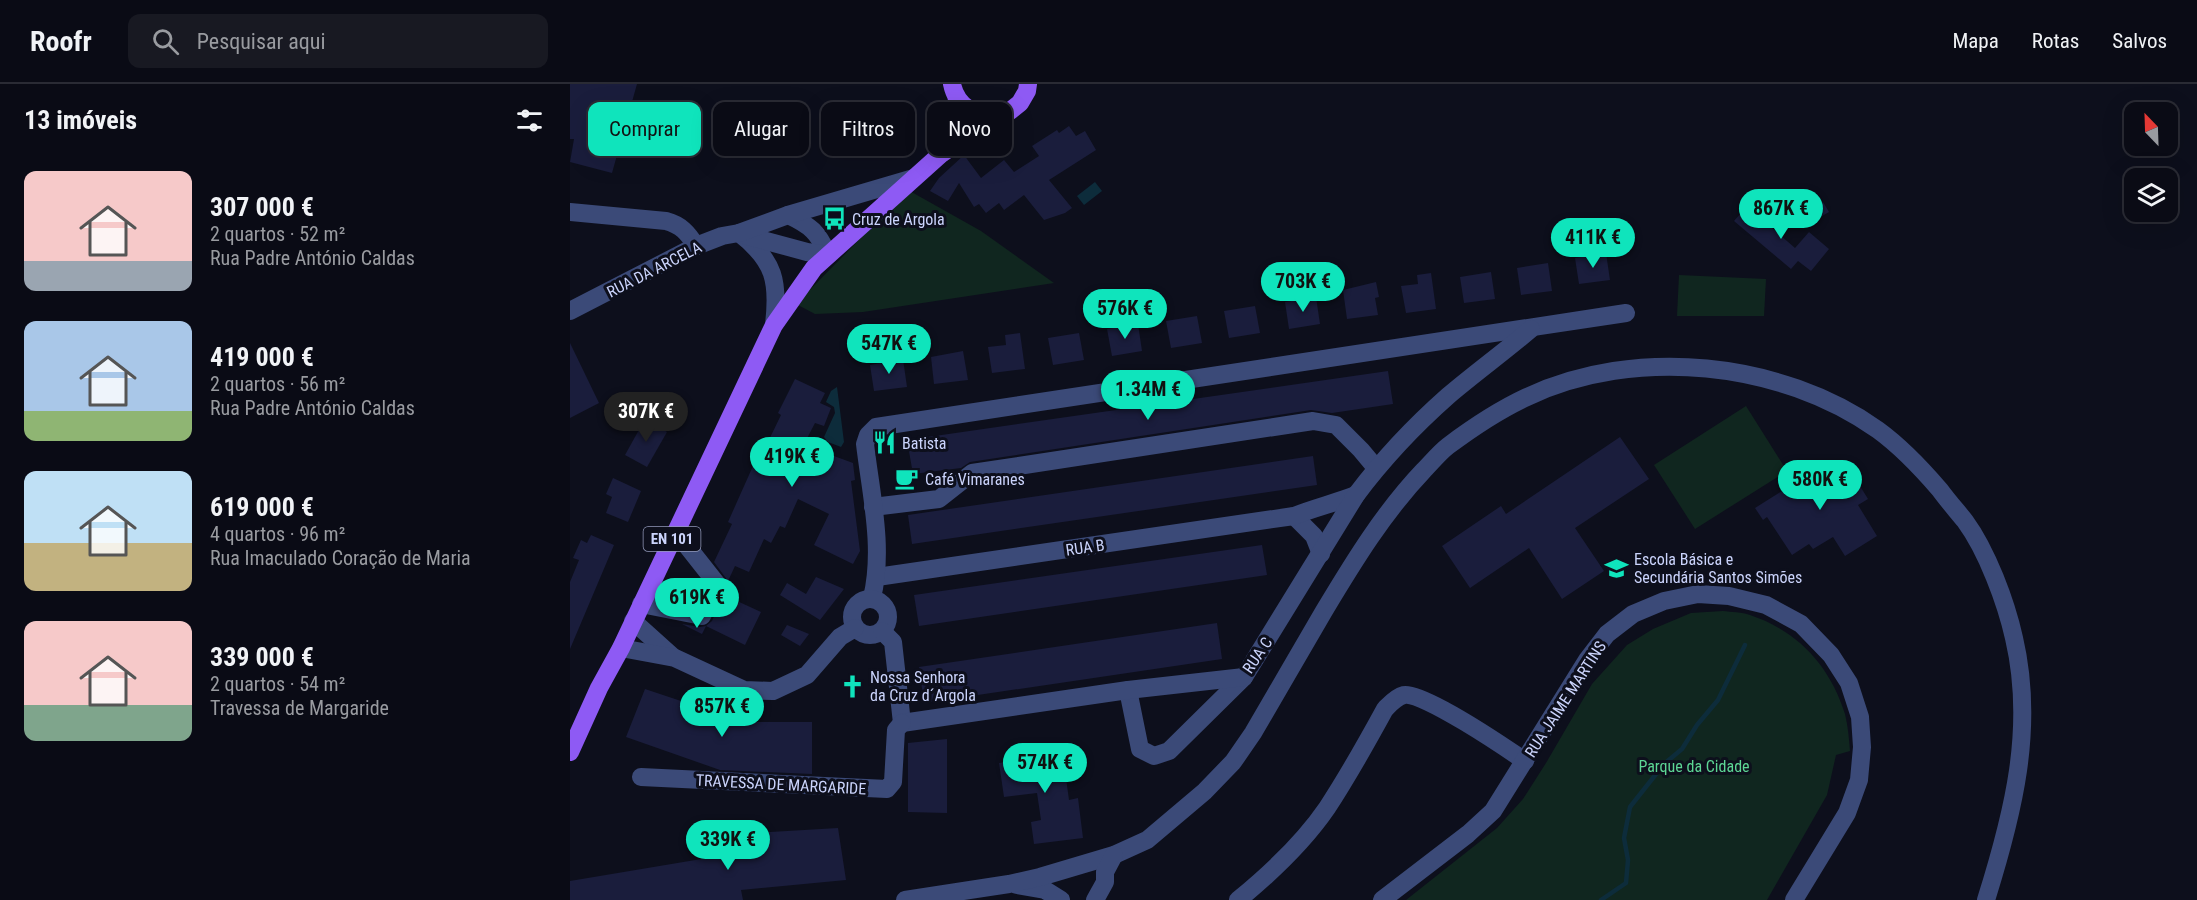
<!DOCTYPE html>
<html lang="pt">
<head>
<meta charset="utf-8">
<style>
  :root { --surface:#0a0b15; --page:#181922; --text:#f1f3f6; --muted:#999ba0; --line:#2a2b34; --accent:#0fe4bc }
  body { margin:0; font-family:"Roboto Condensed",sans-serif; background:var(--page); color:var(--text); height:100vh; display:flex; flex-direction:column; font-size:22px; white-space:nowrap }
  * { box-sizing:border-box; margin:0 }
  p { font-size:20px; color:var(--muted) }
  .icon { flex:none; width:33px; height:33px; fill:none; stroke:currentColor; stroke-width:2; stroke-linecap:round; stroke-linejoin:round }
  .map { position:relative; flex:1; overflow:hidden }
  .side { display:flex; flex-direction:column; background:var(--surface); width:570px }
  .side>* { flex:none }
  .top-card { position:absolute; left:18px; top:18px; width:570px; height:54px; display:flex; gap:12px }
  .needle { width:39px; rotate:337deg }
  .fabs { position:absolute; left:1554px; top:18px; display:grid; gap:12px }
  .fabs a { display:grid; place-items:center; width:54px; height:54px; border-radius:12px; background:var(--surface); box-shadow:0 6px 24px #0002,0 0 0 2px var(--line); font-size:30px }
  .price { position:absolute; translate:-50% -51px; padding:0 14px; border-radius:21px; background:var(--accent); color:#111; font-size:20px; line-height:39px; filter:drop-shadow(0 2px 3px #0008) }
  .price::after { content:''; position:absolute; left:50%; top:36px; width:18px; height:14px; margin-left:-9px; background:inherit; clip-path:polygon(0 0,100% 0,50% 100%) }
  .price.active { background:#222; color:#fff }
  ul { padding:0; list-style:none }
  li { display:flex; align-items:center; gap:18px; height:150px; padding:0 24px }
  li span { display:grid; place-items:center; flex:none; width:168px; height:120px; border-radius:12px; color:#555 }
  li>.icon { margin-inline-start:auto }
  span .icon { width:72px; height:72px; fill:#fffc; stroke-width:1 }
  li b { font-size:26px }
  h2 { display:flex; justify-content:space-between; align-items:center; height:72px; padding:0 24px; font-size:26px }
  .chip { padding:0 21px; border-radius:12px; background:var(--surface); box-shadow:0 6px 24px #0002,0 0 0 2px var(--line); font-size:21px; line-height:54px }
  .chip.active { background:var(--accent); color:#111 }
  header { display:flex; align-items:center; gap:36px; box-sizing:border-box; height:84px; padding:0 30px; background:var(--surface); border-bottom:2px solid var(--line) }
  header strong { font-size:28px }
  nav { display:flex; gap:33px; margin-inline-start:auto; font-size:21px }
  .search { width:420px; height:54px; background:var(--page); display:flex; align-items:center; gap:15px; box-sizing:border-box; padding:0 21px; border-radius:12px; color:var(--muted); font-size:22px }
  main { display:flex; flex:1; min-height:0 }
  .map>svg:first-child { display:block }
  .green { fill:#10261f }
  .water { fill:#0d2c3b }
  .lines { fill:none; stroke-linecap:round; stroke-linejoin:round }
  .stream { stroke:#0d2c3b; stroke-width:4.5 }
  .building { fill:#1a1d3c }
  .minor { stroke:#3b4a78; stroke-width:18 }
  .major { stroke:#8e5af4; stroke-width:18 }
  .labels { text-anchor:middle; stroke-width:6; stroke-linejoin:round; paint-order:stroke }
  .shield { fill:#0d0f1c; stroke:#9299b9; stroke-width:1.5 }
  .shield-label { font-size:15px; font-weight:bold; fill:#cbd4fc }
  .poi-label { font-size:16px; fill:#cbd4fc; stroke:#0d0f1c; text-anchor:start }
  .street-label { font-size:16px; fill:#cbd4fc; stroke:#0d0f1c }
  .park-label { font-size:16px; fill:#5dd695; stroke:#0d0f1c }
</style>
</head>
<body>
<header>
<strong>Roofr</strong>
<div class="search"><svg class="icon" aria-label="search" viewBox="0 0 24 24"><circle cx="10" cy="10" r="6"/><path d="M15 15l6 6"/></svg>Pesquisar aqui</div>
<nav><a>Mapa</a><a>Rotas</a><a>Salvos</a></nav>
</header>
<main>
<section class="side">
<h2>13 imóveis<svg class="icon" aria-label="filters" viewBox="0 0 24 24"><path d="M4 7h16M4 17h16"/><circle cx="9" cy="7" r="2"/><circle cx="15" cy="17" r="2"/></svg></h2>
<ul>
<li><span style="background:linear-gradient(#f6c9c9 75%,#9aa5b1 0)"><svg class="icon" aria-label="home" viewBox="0 0 24 24"><path d="M3 11l9-7 9 7M6 9v11h12V9"/></svg></span><div><b>307 000 €</b><p>2 quartos · 52 m²</p><p>Rua Padre António Caldas</p></div></li>
<li><span style="background:linear-gradient(#a9c7e8 75%,#8fb573 0)"><svg class="icon" aria-label="home" viewBox="0 0 24 24"><path d="M3 11l9-7 9 7M6 9v11h12V9"/></svg></span><div><b>419 000 €</b><p>2 quartos · 56 m²</p><p>Rua Padre António Caldas</p></div></li>
<li><span style="background:linear-gradient(#bfe0f5 60%,#c2b280 0)"><svg class="icon" aria-label="home" viewBox="0 0 24 24"><path d="M3 11l9-7 9 7M6 9v11h12V9"/></svg></span><div><b>619 000 €</b><p>4 quartos · 96 m²</p><p>Rua Imaculado Coração de Maria</p></div></li>
<li><span style="background:linear-gradient(#f6c9c9 70%,#7fa58c 0)"><svg class="icon" aria-label="home" viewBox="0 0 24 24"><path d="M3 11l9-7 9 7M6 9v11h12V9"/></svg></span><div><b>339 000 €</b><p>2 quartos · 54 m²</p><p>Travessa de Margaride</p></div></li>
</ul>
</section>
<div class="map">
<svg width="1627" height="816" viewBox="0 0 1627 816">
  <rect width="100%" height="100%" fill="#0d0f1c"/>
  <g class="green">
    <path d="M338,106l73,41 73,52 -191,29 -48,2 -19,-10z"/>
    <path d="M1109,191l87,4 -2,37h-87z"/>
    <path d="M1176,322l41,65 -92,58 -41,-64z"/>
    <path d="M1153,527c8,1 19,1 27,4 48,16 80,51 95,99 3,12 4,25 5,37l-14,4 -9,40 -60,105h-361l91,-72 26,-29 23,-36 46,-79 35,-39 26,-16 38,-16z"/>
  </g>
  <g class="water">
    <path d="M525,98l7,9 -18,14 -7,-9z"/>
    <path d="M267,303l7,55 -3,5 -13,-5 -4,-5 11,-24 -1,-6 -8,-5 5,-11z"/>
  </g>
  <g class="lines">
    <path class="stream" d="M1031,816l25,-17 2,-23 -4,-22 6,-31 34,-43 18,-15 15,-24 21,-25 27,-55"/>
  </g>
  <g class="building">
    <path d="M0,0h67l-25,89 -42,-11 4,-23h-4z"/>
    <path d="M499,42l7,10 9,-5 11,19 -47,30 23,28 -7,5 -21,7 -20,-25 -20,15 -5,-7 -13,10 -7,-9 -5,3 -15,-24 -11,18 -18,-10 9,-13 25,-23 17,23 23,-18 10,12 25,-16 -7,-10 25,-16 2,3z"/>
    <path d="M1184,114l10,9 -7,8 38,33 14,-16 20,17 -18,22 -13,-10 -7,8 -57,-48z"/>
    <path d="M1253,118l6,10 -21,12 -6,-10z"/>
    <path d="M1036,169l4,27 -31,4 -4,-26z"/>
    <path d="M978,179l4,28 -31,4 -4,-27z"/>
    <path d="M921,188l4,27 -31,4 -4,-26z"/>
    <path d="M861,189l5,36 -30,4 -5,-27 17,-2 -1,-9z"/>
    <path d="M806,198l3,15 -4,1 3,17 -31,4 -4,-29z"/>
    <path d="M746,213l4,27 -31,5 -4,-27z"/>
    <path d="M685,222l5,27 -31,5 -5,-27z"/>
    <path d="M627,232l5,27 -31,5 -5,-27z"/>
    <path d="M568,240l4,27 -30,5 -5,-27z"/>
    <path d="M450,249l5,36 -33,4 -4,-26 18,-2 -1,-10z"/>
    <path d="M509,249l5,27 -31,5 -5,-27z"/>
    <path d="M0,259l29,60 -29,15z"/>
    <path d="M393,267l5,29 -34,4 -3,-27z"/>
    <path d="M333,275l4,28 -33,4 -4,-26z"/>
    <path d="M818,287l5,33 -61,9 -21,-3 -341,52 -9,6 -48,6 -6,-34z"/>
    <path d="M225,295l30,14 -5,10 11,5 -7,18 -9,-3 -14,27 29,13 4,-7 19,7 2,17 -4,1 9,70 -7,13 -39,-19 15,-31 -31,-15 -13,29 -5,-2 -9,17 -7,-4 -15,33 -14,-6 -7,15 -14,-19 18,-38 -4,-2 25,-56 9,-19 3,1 16,-33 -3,-2z"/>
    <path d="M75,335l22,13 -20,35 -22,-12z"/>
    <path d="M1050,353l29,42 -74,49 29,43 -42,28 -33,-51 -59,40 -28,-42 59,-40 5,8z"/>
    <path d="M743,372l4,29 -405,59 -4,-29z"/>
    <path d="M1274,376l24,39 -10,6 19,31 -32,20 -12,-19 -20,12 -4,-5 -17,11 -25,-38 -4,3 -8,-12 63,-40 4,6z"/>
    <path d="M43,394l28,13 -13,31 -22,-9 6,-16 -6,-3z"/>
    <path d="M21,451l23,10 -44,104v-67l9,-22 -6,-2 8,-18 6,3z"/>
    <path d="M692,461l5,30 -348,51 -5,-31z"/>
    <path d="M246,493l28,12 -24,31 -40,-25 7,-12 19,11z"/>
    <path d="M154,511l37,17 -16,33 -39,-19 6,-5z"/>
    <path d="M647,539l5,36 -298,44 -5,-36z"/>
    <path d="M112,540l18,3 6,-1 -4,8z"/>
    <path d="M217,541l22,9 -9,12 -19,-11z"/>
    <path d="M75,605l99,33h68v52l-92,-4 -94,-33z"/>
    <path d="M377,655v74l-39,-1v-69z"/>
    <path d="M471,661l1,7 20,-3 7,51 9,-2 5,40 -49,6 -3,-22 10,-2 -4,-27 -33,4 -5,-34 29,-4 -1,-12z"/>
    <path d="M268,744l8,52 -105,10 2,10h-173v-19l185,-31 -1,-17z"/>
  </g>
  <g class="lines">
    <g class="minor">
      <path d="M0,128l96,9c15,4 22,12 30,25"/>
      <path d="M218,131c23,11 30,17 40,40"/>
      <path d="M169,149c36,28 40,49 35,92"/>
      <path d="M174,151l63,17 21,3"/>
      <path d="M0,227l126,-65 26,-10 17,-3 49,-18 126,-37"/>
      <path d="M303,423l66,-8 33,-26 341,-52 23,4 25,25 15,18"/>
      <path d="M724,432l20,20 7,18"/>
      <path d="M307,493l417,-61c20,-8 41,-13 62,-21"/>
      <path d="M302,514c12,-50 -1,-103 -7,-154l3,-9 8,-8 750,-114"/>
      <circle cx="300" cy="533" r="18"/>
      <path d="M71,520l61,12 15,-32 -41,-52"/>
      <path d="M63,537l40,36"/>
      <path d="M312,547l11,11 9,81"/>
      <path d="M51,564l54,10 69,32 29,1 34,-16 33,-38 15,-9"/>
      <path d="M558,606l12,59 14,7 15,-5 75,-74"/>
      <path d="M332,639l226,-33 116,-13 112,-182c27,-36 58,-69 92,-99 27,-23 56,-44 83,-67"/>
      <path d="M71,693l246,12 6,-7 3,-52 6,-7"/>
      <path d="M447,801l28,5 16,10"/>
      <path d="M335,816l104,-16 31,-7 74,-22 33,-15 58,-49 28,-29 20,-29c24,-41 47,-81 71,-122 30,-50 60,-99 100,-141 8,-8 15,-17 24,-24 24,-18 51,-36 79,-49 108,-51 254,-36 351,33 22,16 44,39 62,60 8,11 17,21 25,31 22,30 41,81 49,117 21,90 -1,176 -28,262"/>
      <path d="M525,816l10,-18v-10l9,-17"/>
      <path d="M668,816c33,-27 65,-57 89,-92 21,-32 40,-66 58,-99 5,-5 11,-12 19,-14 18,-4 102,53 121,66"/>
      <path d="M812,816l86,-66 25,-23 94,-151 20,-26 26,-20 31,-13 34,-7 31,2 37,9 35,19 30,31 18,28 11,34 2,30 -3,33 -12,33 -53,87"/>
    </g>
    <g class="major">
      <path d="M382,0c5,24 23,32 45,32"/>
      <path d="M371,70l13,-33 3,-22"/>
      <path d="M0,668l29,-64 22,-40 153,-323 40,-57 127,-114 42,-29 27,-14 10,-8 7,-12 1,-7"/>
    </g>
  </g>
  <defs>
    <symbol id="bus-bare" viewBox="-9 -9 18 18"><path d="M-5-6H5V4H4V6H2V4H-2V6H-4V4H-5ZM-3.5-4V0h7V-4ZM-3.5 1.2v1.5H-2V1.2ZM2 1.2v1.5H3.5V1.2Z" fill="#0fe4bc" stroke="#0d0f1c" stroke-width="2.5" paint-order="stroke"/></symbol>
    <symbol id="restaurant-bare" viewBox="-9 -9 18 18"><path d="M-5-6h1v4h1v-4h1v4h1v-4h1v5L-1.5 .5V6h-2V.5L-5-1ZM5-6V6H3V1.5H1.5Q1.5-4 5-6Z" fill="#0fe4bc" stroke="#0d0f1c" stroke-width="2.5" paint-order="stroke"/></symbol>
    <symbol id="cafe-bare" viewBox="-9 -9 18 18"><path d="M-5.5-4.5H6V0H3Q3 3.5 0 3.5H-2.5Q-5.5 3.5-5.5 0ZM3-3.2v2h1.7v-2ZM-6 4.5H4V6H-6Z" fill="#0fe4bc" stroke="#0d0f1c" stroke-width="2.5" paint-order="stroke"/></symbol>
    <symbol id="school-bare" viewBox="-9 -9 18 18"><path d="M0-5L7-2L0 1L-7-2ZM-4 1L0 2.5L4 1V4Q0 6-4 4Z" fill="#0fe4bc" stroke="#0d0f1c" stroke-width="2.5" paint-order="stroke"/></symbol>
    <symbol id="church-bare" viewBox="-9 -9 18 18"><path d="M-1.2-6h2.4v3.5h3.3v2.4h-3.3V6h-2.4V-.1h-3.3v-2.4h3.3Z" fill="#0fe4bc" stroke="#0d0f1c" stroke-width="2.5" paint-order="stroke"/></symbol>
  </defs>
  <g fill-rule="evenodd">
    <use href="#bus-bare" x="248" y="118" width="33" height="33"/>
    <use href="#restaurant-bare" x="298" y="342" width="33" height="33"/>
    <use href="#cafe-bare" x="320" y="378" width="33" height="33"/>
    <use href="#school-bare" x="1030" y="468" width="33" height="33"/>
    <use href="#church-bare" x="266" y="586" width="33" height="33"/>
  </g>
  <g class="labels">
    <rect class="shield" x="73.5" y="443" width="57" height="24" rx="4.5"/>
    <g class="shield-label">
      <text x="102" y="460">EN 101</text>
    </g>
    <g class="poi-label">
      <text x="282" y="141">Cruz de Argola</text>
      <text x="332" y="365">Batista</text>
      <text x="355" y="401">Café Vimaranes</text>
      <text x="1064" y="481">Escola Básica e<tspan x="1064" dy="18">Secundária Santos Simões</tspan></text>
      <text x="300" y="599">Nossa Senhora<tspan x="300" dy="18">da Cruz d´Argola</tspan></text>
    </g>
    <g class="street-label">
      <text transform="translate(84 185) rotate(-27)" y="6">RUA DA ARCELA</text>
      <text transform="translate(515 463) rotate(-8)" y="6">RUA B</text>
      <text transform="translate(687 571) rotate(-56)" y="6">RUA C</text>
      <text transform="translate(995 615) rotate(-57)" y="6">RUA JAIME MARTINS</text>
      <text transform="translate(211 700) rotate(3)" y="6">TRAVESSA DE MARGARIDE</text>
    </g>
    <g class="park-label">
      <text x="1124" y="688">Parque da Cidade</text>
    </g>
  </g>
</svg>
<div class="fabs">
<a><svg class="needle" viewBox="-14 -14 28 28"><path d="M0-13l5 13h-10z" fill="#e53935"/><path d="M0 13l5-13h-10z" fill="#999ba0"/></svg></a>
<a><svg class="icon" aria-label="layers" viewBox="0 0 24 24"><path d="M12 4l9 5-9 5-9-5zM3 14l9 5 9-5"/></svg></a>
</div>
<b class="price" style="left:1211px;top:156px">867K €</b>
<b class="price" style="left:1023px;top:185px">411K €</b>
<b class="price" style="left:733px;top:229px">703K €</b>
<b class="price" style="left:555px;top:256px">576K €</b>
<b class="price" style="left:319px;top:291px">547K €</b>
<b class="price" style="left:578px;top:337px">1.34M €</b>
<b class="price active" style="left:76px;top:359px">307K €</b>
<b class="price" style="left:222px;top:404px">419K €</b>
<b class="price" style="left:1250px;top:427px">580K €</b>
<b class="price" style="left:127px;top:545px">619K €</b>
<b class="price" style="left:152px;top:654px">857K €</b>
<b class="price" style="left:475px;top:710px">574K €</b>
<b class="price" style="left:158px;top:787px">339K €</b>
<div class="top-card">
<a class="chip active">Comprar</a>
<a class="chip">Alugar</a>
<a class="chip">Filtros</a>
<a class="chip">Novo</a>
</div>
</div>
</main>
</body>
</html>
